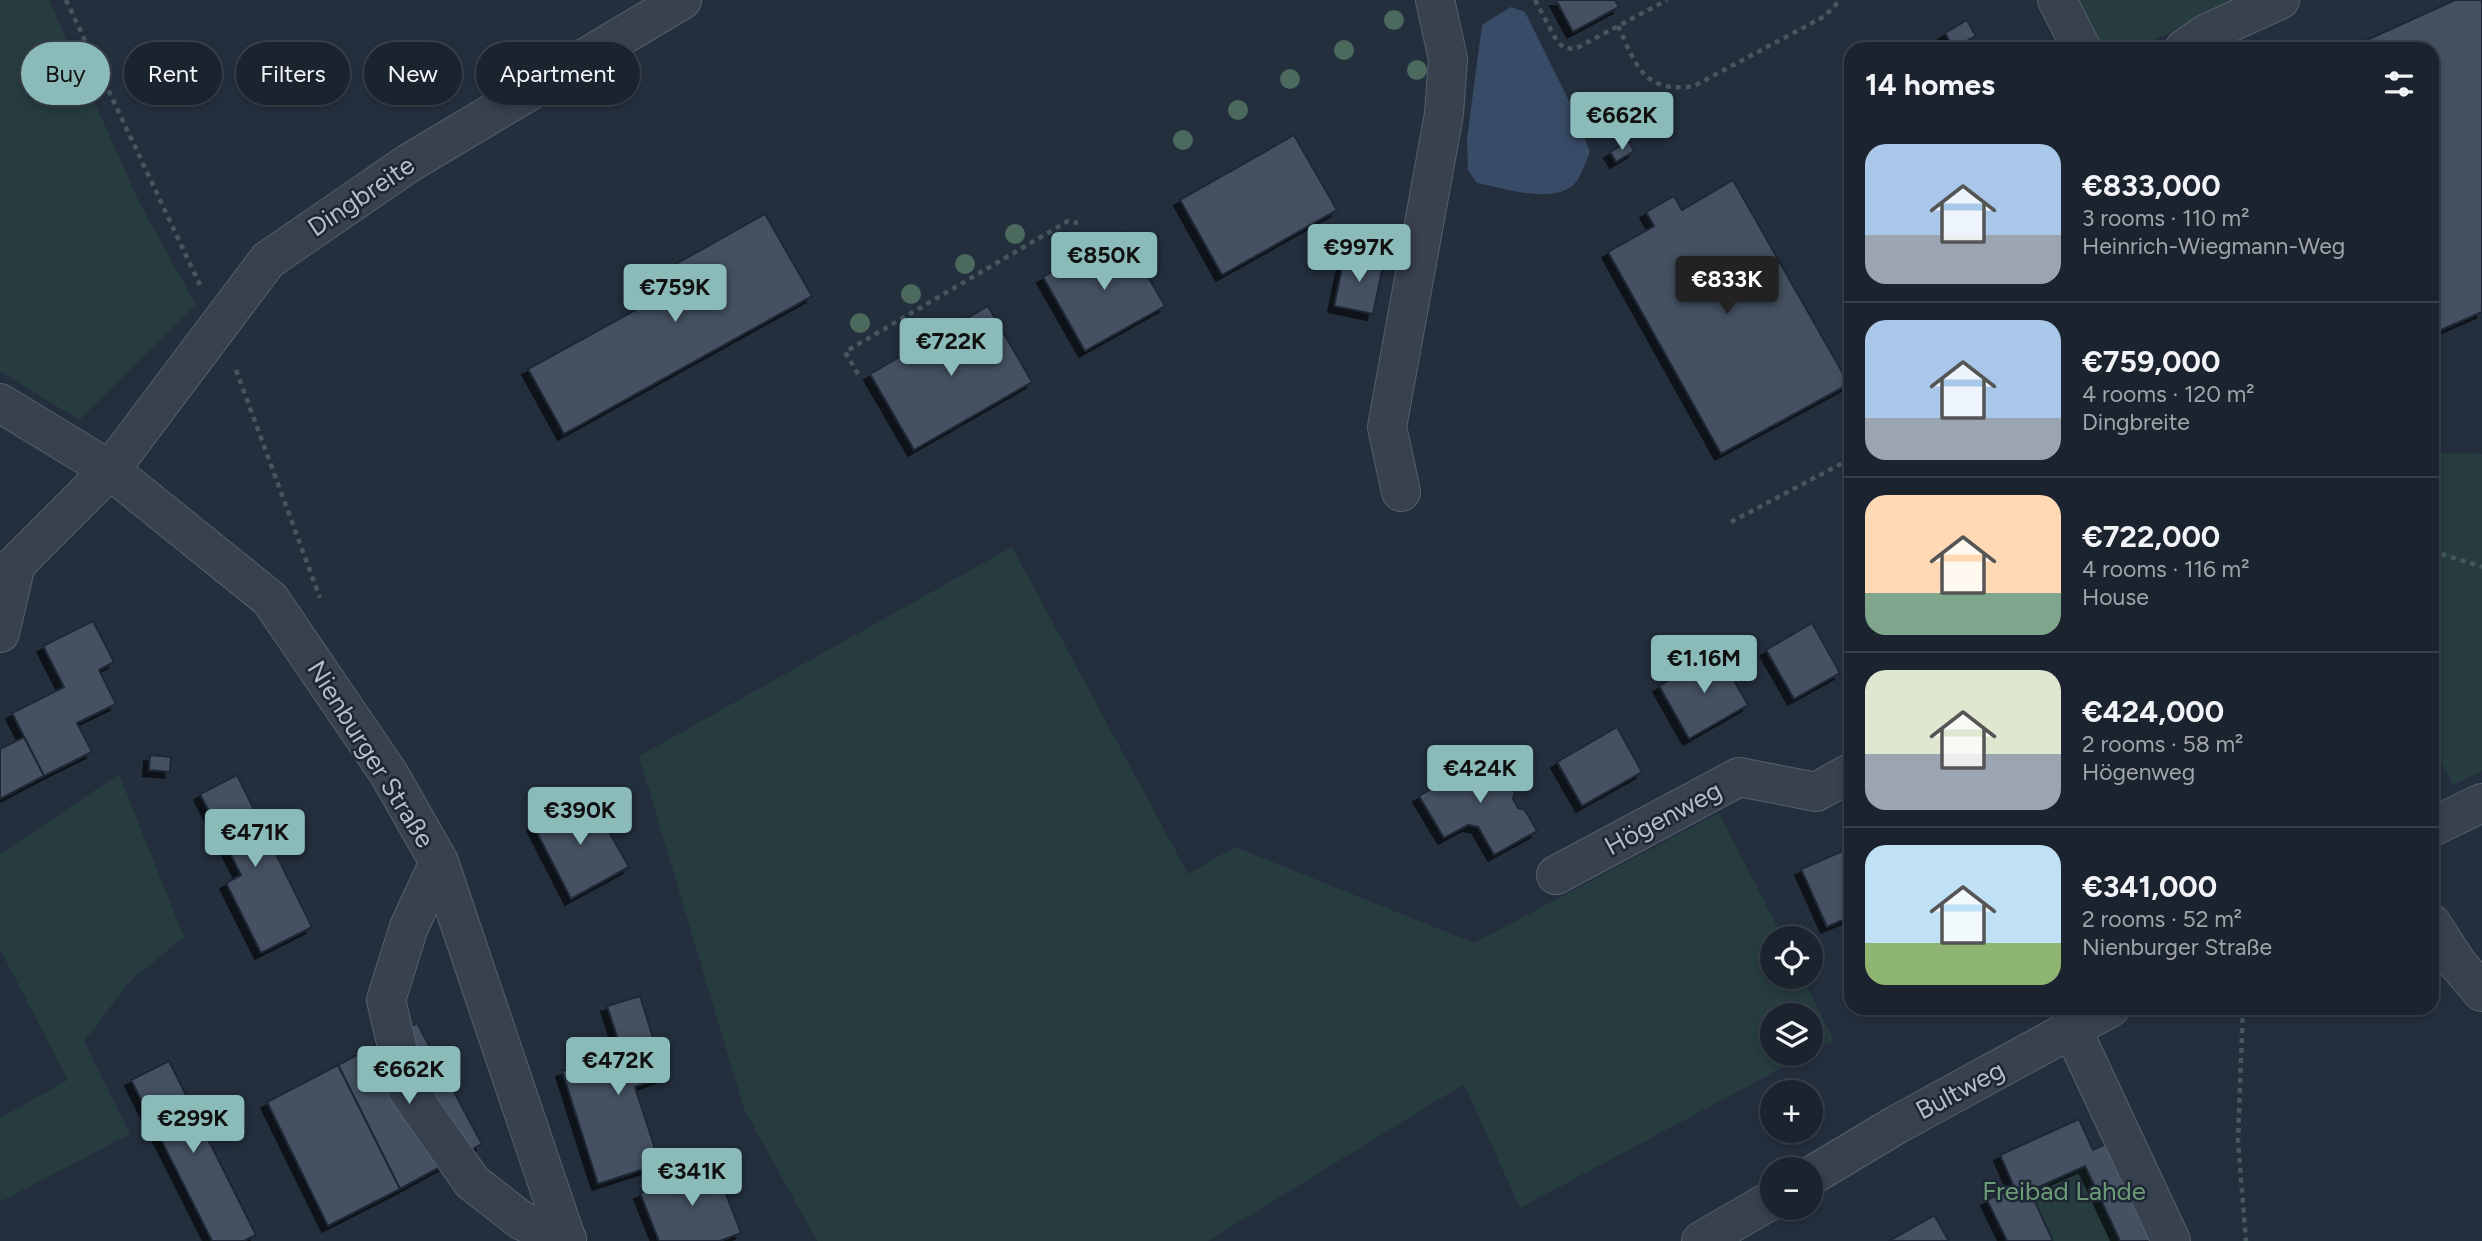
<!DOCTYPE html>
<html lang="en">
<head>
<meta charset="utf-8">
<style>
  :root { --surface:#1b232e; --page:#242b36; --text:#f1f3f6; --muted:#a0a4aa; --line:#39404a; --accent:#8bbbb9 }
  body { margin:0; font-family:Figtree,sans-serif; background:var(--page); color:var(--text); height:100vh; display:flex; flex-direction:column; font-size:26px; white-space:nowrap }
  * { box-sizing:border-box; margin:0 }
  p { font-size:23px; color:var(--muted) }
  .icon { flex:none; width:38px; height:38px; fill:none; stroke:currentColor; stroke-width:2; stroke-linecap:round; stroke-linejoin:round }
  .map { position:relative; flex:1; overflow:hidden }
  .panel { position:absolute; left:1844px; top:42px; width:595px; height:973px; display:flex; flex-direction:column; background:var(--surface); border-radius:21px; box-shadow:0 4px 10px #0003,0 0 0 2px var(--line) }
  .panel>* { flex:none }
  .banner { position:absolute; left:21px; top:42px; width:665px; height:63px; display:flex; gap:14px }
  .tools { position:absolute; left:1760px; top:926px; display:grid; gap:14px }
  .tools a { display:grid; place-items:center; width:63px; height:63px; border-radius:50%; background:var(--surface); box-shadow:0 4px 10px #0003,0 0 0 2px var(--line); font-size:35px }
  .price { position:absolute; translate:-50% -60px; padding:0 16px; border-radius:7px; background:var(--accent); color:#111; font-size:23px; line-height:46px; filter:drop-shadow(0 2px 4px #0008) }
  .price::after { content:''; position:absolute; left:50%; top:42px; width:21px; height:16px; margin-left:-10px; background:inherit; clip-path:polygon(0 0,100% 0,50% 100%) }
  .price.current { background:#222; color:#fff }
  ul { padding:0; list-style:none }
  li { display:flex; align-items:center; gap:21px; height:175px; padding:0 21px }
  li+li { border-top:2px solid var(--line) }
  li span { display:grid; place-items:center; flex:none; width:196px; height:140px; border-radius:21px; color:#555 }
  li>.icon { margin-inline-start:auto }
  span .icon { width:84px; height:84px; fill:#fffc; stroke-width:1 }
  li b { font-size:30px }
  h2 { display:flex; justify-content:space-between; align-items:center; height:84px; padding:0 21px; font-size:30px }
  .tag { padding:0 24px; border-radius:32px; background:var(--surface); box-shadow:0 4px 10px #0003,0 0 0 2px var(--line); font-size:24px; line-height:63px }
  .tag.current { background:var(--accent); color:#111 }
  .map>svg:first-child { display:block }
  .green { fill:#263c3f }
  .water { fill:#394c67 }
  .building { fill:#455162; stroke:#1f2835; stroke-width:2; filter:url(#shadow) }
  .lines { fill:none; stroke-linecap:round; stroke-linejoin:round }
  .minor-casing { stroke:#565f6c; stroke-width:40 }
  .path { stroke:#44595c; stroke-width:4.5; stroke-dasharray:5 5; stroke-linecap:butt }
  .minor { stroke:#38414e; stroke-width:38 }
  .tree { fill:#4b6a5d }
  .labels { text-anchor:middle; stroke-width:5; stroke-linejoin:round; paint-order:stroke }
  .street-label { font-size:26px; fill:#b4bcc9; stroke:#1d2633 }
  .park-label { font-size:26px; fill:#6b9a76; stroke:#1d2633 }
</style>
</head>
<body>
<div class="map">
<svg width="2482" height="1241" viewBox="0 0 2482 1241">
  <defs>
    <filter id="shadow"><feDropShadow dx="-6" dy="6" stdDeviation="0" flood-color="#0009"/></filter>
  </defs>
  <rect width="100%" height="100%" fill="#242f3e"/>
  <g class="green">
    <path d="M0,0h49l90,202 57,103 -117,115 -79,-49z"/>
    <path d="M2073,0h170l-109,49h-36z"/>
    <path d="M2433,453l49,1v317l-29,14 -20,-40z"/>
    <path d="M1012,547l176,327 47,-27 239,96 245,-130 64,125h-10v38l29,1 32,63 -23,12v-37h-38v39h35l-288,154 -56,-124 -256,157h-391l-73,-132 -105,-353z"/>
    <path d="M119,774l65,163 -53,43 -47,61 46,93 -130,68v-84l68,-38 -68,-131v-95z"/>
    <path d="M2079,1119l14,31 88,91h-174l-20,-41 27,-13 -14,-32z"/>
  </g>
  <path class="water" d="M1511,7l14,5 48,97 17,43c-4,9 -8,22 -14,30 -19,24 -74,6 -99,1l-9,-13 -1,-31 15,-114z"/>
  <g class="building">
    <path d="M1556,0h59l4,7 -46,25z"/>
    <path d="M2455,0h27v312l-50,22v-285h-85z"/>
    <path d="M1967,20l9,16 -22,12 -9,-15z"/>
    <path d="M1926,43l4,6h-15z"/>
    <path d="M1294,135l43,75 -115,65 -42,-75z"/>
    <path d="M1629,141l5,10 -18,11 -6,-10z"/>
    <path d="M1733,180l116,204 -128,70 -113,-202 46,-26 -8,-14 28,-16 8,14z"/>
    <path d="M765,214l47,82 -248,138 -36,-65 140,-77 -10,-18z"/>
    <path d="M1122,232l43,74 -80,45 -42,-74z"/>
    <path d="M1345,253l39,8 -11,53 -39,-8z"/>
    <path d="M988,306l44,76 -118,68 -44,-76z"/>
    <path d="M93,621l21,41 -15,8 17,34 -39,19 15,29 -48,24 -32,-63 52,-26 -21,-41z"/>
    <path d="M1812,623l28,50 -46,26 -28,-49z"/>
    <path d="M1718,652l30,53 -59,34 -30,-53z"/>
    <path d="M1617,727l25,45 -60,34 -25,-44z"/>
    <path d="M24,737l20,39 -44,23v-50z"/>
    <path d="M1493,753l22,39 -2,7 5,9 7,2 12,21 -43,24 -16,-28 -10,-2 -24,13 -25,-42z"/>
    <path d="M150,755l21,2 -1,15 -21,-2z"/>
    <path d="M237,775l75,152 -51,26 -35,-70 15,-8 -41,-81z"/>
    <path d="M588,794l41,73 -58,32 -38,-74z"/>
    <path d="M1852,847v69l-25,11 -26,-58z"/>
    <path d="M640,996l25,80 -30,11 25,77 -62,20 -36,-113 60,-19 -15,-46z"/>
    <path d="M417,1023l65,121 -82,45 -62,-124z"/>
    <path d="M169,1061l87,174 -12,6h-32l-81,-161z"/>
    <path d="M338,1065l62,124 -72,37 -61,-124z"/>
    <path d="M2079,1119l14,31 22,-10 47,101h-42l-35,-75 -55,25 23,50h-46l-20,-41 27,-13 -14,-32z"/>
    <path d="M714,1163l27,70 -21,8h-61l-19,-48z"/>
    <path d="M1934,1215l15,26h-60l44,-25z"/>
  </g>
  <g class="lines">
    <defs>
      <g id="minor">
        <path d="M2057,0l25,49"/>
        <path d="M2184,49l23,-16 73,-33"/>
        <path d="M0,403l110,67 160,129 119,175 50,88 128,379"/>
        <path d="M1401,492l-14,-65 57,-313 4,-55 -13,-59"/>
        <path d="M0,633l16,-69 94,-94 158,-210 141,-97 273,-163"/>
        <path d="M2432,827l50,-24"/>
        <path d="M439,862l-30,65 -23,73 21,89 65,93 50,39 45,18"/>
        <path d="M1556,875l183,-98 77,15 36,-20"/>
        <path d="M2432,924l25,39 25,29"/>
        <path d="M2072,1029l99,212"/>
        <path d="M1811,1176l85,-51 214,-117"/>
        <path d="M1701,1241l72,-42"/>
      </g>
    </defs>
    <use href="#minor" class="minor-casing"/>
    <g class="path">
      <path d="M66,0l134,285"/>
      <path d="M1535,0l23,43 7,5 10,1 92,-49"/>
      <path d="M1618,26c18,39 26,68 76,60l131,-70 15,-16"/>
      <path d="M236,370l84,228"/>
      <path d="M858,374l-13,-22 223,-131 10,2"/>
      <path d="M1731,522l121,-64"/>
      <path d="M2432,551l50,16"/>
      <path d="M2243,1008l-5,132 8,101"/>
    </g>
    <use href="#minor" class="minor"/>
  </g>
  <g class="tree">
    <circle cx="1394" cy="20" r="10"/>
    <circle cx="1344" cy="50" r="10"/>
    <circle cx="1417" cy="70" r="10"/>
    <circle cx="1290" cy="79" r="10"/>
    <circle cx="1238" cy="110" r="10"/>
    <circle cx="1183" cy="140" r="10"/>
    <circle cx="1015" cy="234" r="10"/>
    <circle cx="965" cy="264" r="10"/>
    <circle cx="911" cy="294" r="10"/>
    <circle cx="860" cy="323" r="10"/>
  </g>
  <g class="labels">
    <g class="street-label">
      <text transform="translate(361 196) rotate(-34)" y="9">Dingbreite</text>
      <text transform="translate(371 754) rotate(58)" y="9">Nienburger Straße</text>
      <text transform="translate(1663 818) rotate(-28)" y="9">Högenweg</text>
      <text transform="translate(1960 1090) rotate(-28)" y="9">Bultweg</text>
    </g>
    <g class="park-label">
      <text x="2064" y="1200">Freibad Lahde</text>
    </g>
  </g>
</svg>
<div class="tools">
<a><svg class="icon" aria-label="locate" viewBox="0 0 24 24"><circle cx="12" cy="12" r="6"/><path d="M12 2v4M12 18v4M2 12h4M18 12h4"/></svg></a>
<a><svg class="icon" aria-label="layers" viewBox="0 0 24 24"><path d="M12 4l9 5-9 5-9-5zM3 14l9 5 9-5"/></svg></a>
<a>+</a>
<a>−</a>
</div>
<b class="price" style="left:1622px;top:152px">€662K</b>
<b class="price" style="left:1359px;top:284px">€997K</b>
<b class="price" style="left:1104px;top:292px">€850K</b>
<b class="price current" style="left:1727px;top:316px">€833K</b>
<b class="price" style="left:675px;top:324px">€759K</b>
<b class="price" style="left:951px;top:378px">€722K</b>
<b class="price" style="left:1704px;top:695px">€1.16M</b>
<b class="price" style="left:1480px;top:805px">€424K</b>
<b class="price" style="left:580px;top:847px">€390K</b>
<b class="price" style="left:255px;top:869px">€471K</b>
<b class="price" style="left:618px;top:1097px">€472K</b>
<b class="price" style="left:409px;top:1106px">€662K</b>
<b class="price" style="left:193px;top:1155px">€299K</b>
<b class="price" style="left:692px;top:1208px">€341K</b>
<div class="banner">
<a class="tag current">Buy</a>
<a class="tag">Rent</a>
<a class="tag">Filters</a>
<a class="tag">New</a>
<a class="tag">Apartment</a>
</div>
<section class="panel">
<h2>14 homes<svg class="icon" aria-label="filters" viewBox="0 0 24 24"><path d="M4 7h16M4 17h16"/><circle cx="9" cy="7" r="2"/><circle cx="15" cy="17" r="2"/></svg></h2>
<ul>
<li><span style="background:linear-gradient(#a9c7e8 65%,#9aa5b1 0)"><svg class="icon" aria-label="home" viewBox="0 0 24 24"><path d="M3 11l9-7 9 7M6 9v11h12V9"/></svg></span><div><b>€833,000</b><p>3 rooms · 110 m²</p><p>Heinrich-Wiegmann-Weg</p></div></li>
<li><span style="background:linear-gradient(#a9c7e8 70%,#9aa5b1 0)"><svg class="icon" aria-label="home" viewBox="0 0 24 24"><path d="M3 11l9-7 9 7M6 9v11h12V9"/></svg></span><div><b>€759,000</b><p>4 rooms · 120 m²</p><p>Dingbreite</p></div></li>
<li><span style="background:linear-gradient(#ffd9b3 70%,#7fa58c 0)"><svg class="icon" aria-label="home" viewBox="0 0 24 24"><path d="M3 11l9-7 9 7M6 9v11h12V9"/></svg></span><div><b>€722,000</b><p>4 rooms · 116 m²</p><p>House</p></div></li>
<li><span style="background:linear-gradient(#dfe7d0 60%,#9aa5b1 0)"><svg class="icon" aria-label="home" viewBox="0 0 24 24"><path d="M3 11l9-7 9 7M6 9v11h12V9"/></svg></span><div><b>€424,000</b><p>2 rooms · 58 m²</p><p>Högenweg</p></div></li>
<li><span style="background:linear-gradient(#bfe0f5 70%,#8fb573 0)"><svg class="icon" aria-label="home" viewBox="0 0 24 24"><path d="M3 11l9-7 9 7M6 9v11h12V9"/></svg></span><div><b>€341,000</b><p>2 rooms · 52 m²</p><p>Nienburger Straße</p></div></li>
</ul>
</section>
</div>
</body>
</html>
